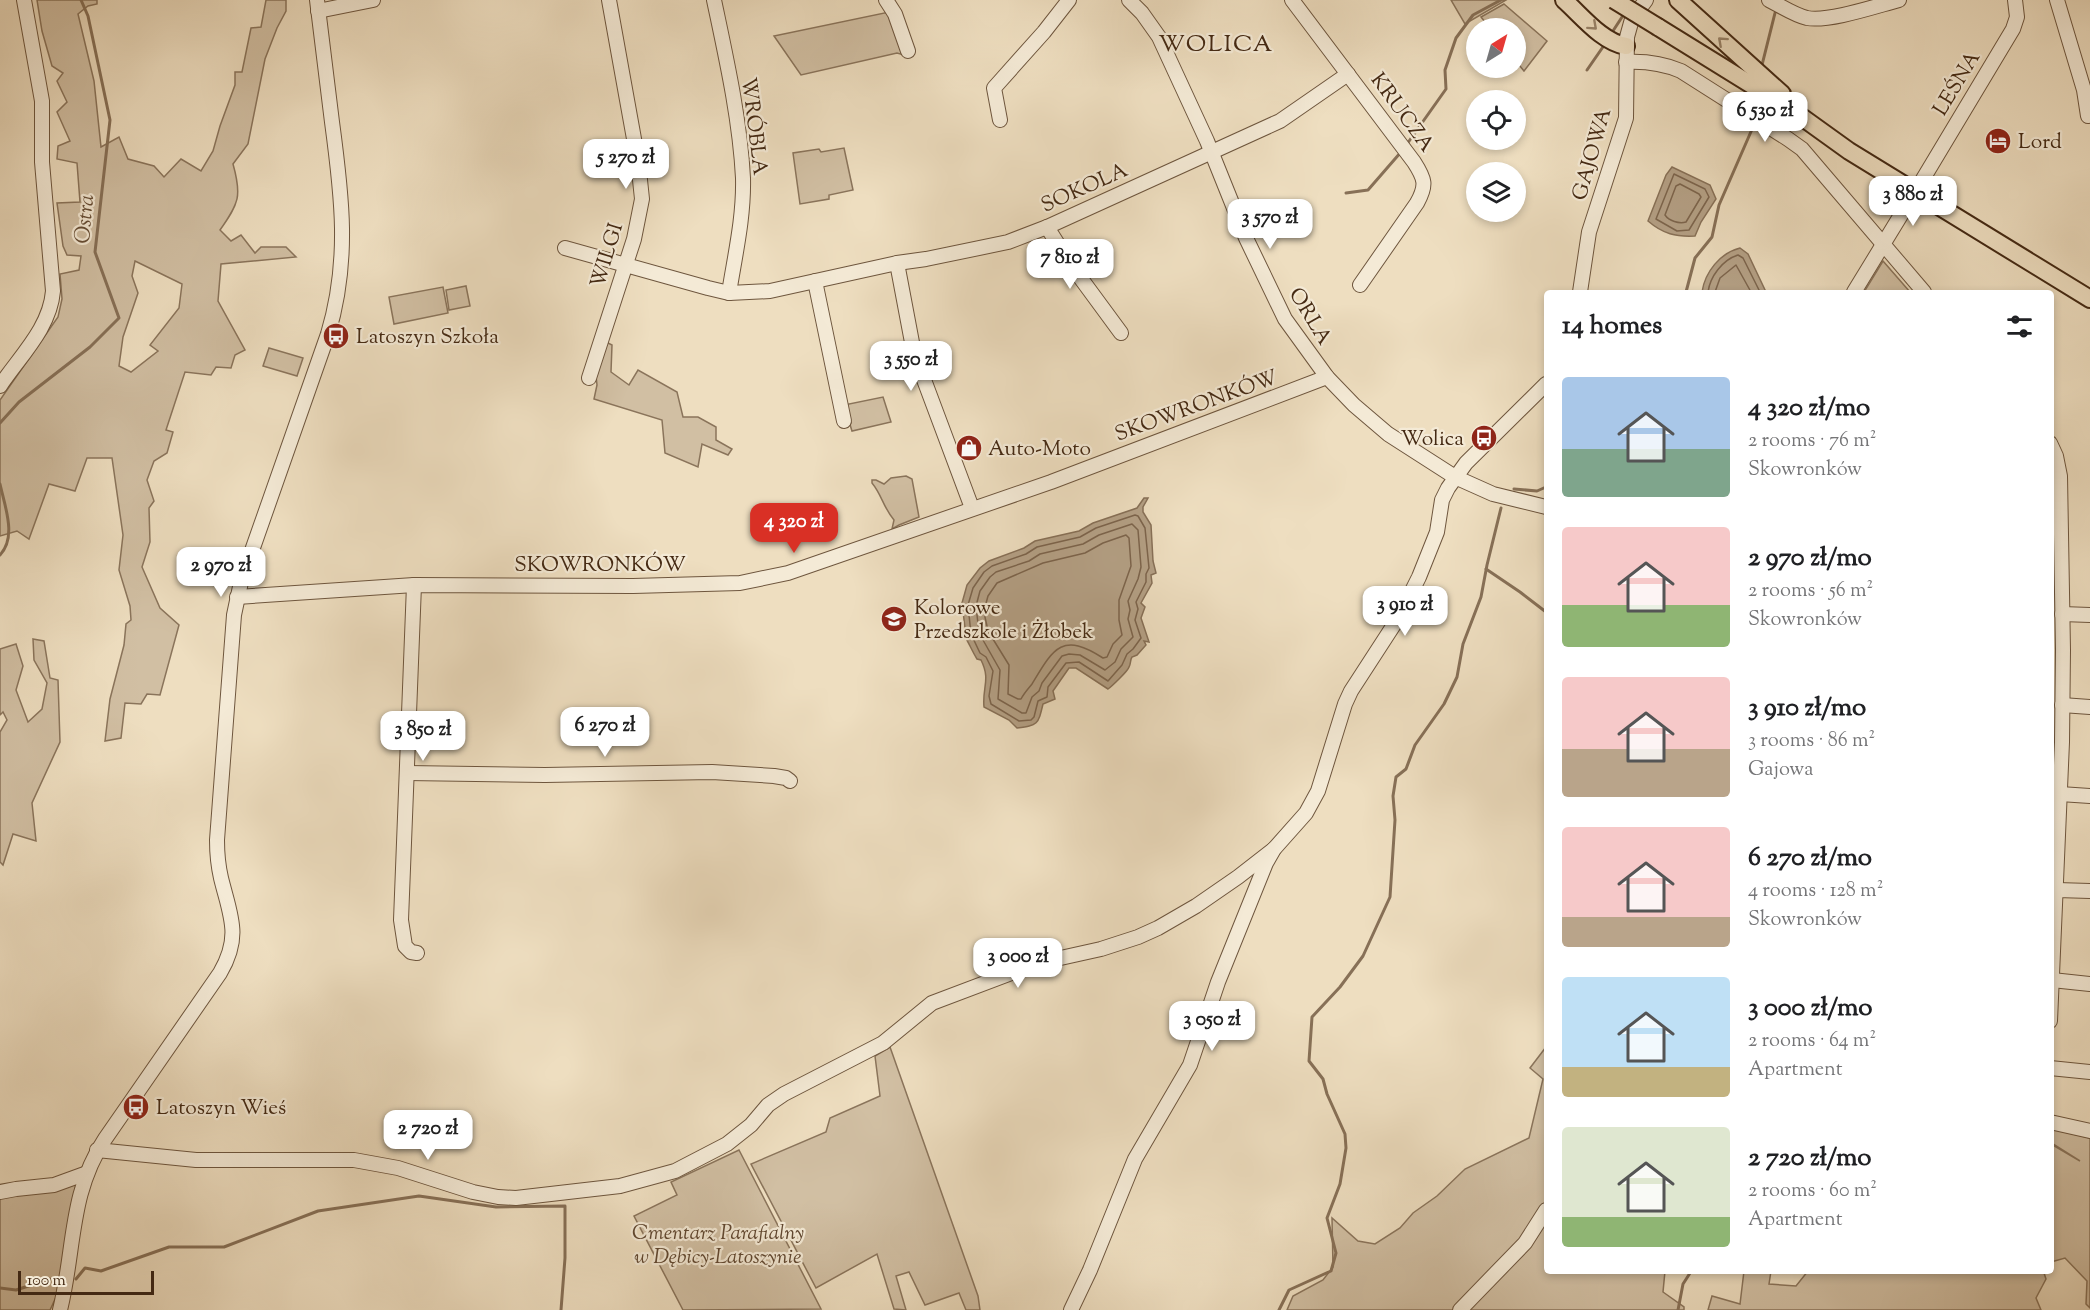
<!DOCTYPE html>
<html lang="en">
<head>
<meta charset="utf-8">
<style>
  :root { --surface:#fff; --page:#f2f2f2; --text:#202124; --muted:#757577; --accent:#d93025 }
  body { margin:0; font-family:"Sorts Mill Goudy",serif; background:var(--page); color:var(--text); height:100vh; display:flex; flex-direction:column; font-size:22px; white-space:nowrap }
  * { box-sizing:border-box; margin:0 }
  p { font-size:20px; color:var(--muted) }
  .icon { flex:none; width:33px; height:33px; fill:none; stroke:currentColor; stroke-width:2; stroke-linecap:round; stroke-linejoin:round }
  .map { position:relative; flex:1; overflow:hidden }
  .drawer { position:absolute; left:1544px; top:290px; width:510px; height:984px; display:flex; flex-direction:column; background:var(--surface); border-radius:6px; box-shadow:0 3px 9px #0003 }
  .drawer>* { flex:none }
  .needle { width:39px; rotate:37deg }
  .controls { position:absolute; left:1466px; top:18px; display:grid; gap:12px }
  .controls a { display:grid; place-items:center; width:60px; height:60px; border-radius:50%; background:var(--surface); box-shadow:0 3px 9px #0003; font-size:30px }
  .scale { position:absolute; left:18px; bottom:15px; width:136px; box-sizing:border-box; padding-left:6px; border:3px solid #442913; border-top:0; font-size:16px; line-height:21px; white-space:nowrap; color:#442913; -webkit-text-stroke:4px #f4ead6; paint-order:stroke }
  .price { position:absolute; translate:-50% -51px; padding:0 14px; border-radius:12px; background:#fff; color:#222; font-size:20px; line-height:39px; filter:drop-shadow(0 2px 3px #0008) }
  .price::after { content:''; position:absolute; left:50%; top:36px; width:18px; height:14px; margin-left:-9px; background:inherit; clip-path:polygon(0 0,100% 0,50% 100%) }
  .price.on { background:var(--accent); color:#fff }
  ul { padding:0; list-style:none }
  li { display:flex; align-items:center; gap:18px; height:150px; padding:0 18px }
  li span { display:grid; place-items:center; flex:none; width:168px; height:120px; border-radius:6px; color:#555 }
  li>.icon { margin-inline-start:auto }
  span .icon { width:72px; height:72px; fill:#fffc; stroke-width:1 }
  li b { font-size:26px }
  h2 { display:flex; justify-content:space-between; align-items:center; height:72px; padding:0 18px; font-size:26px }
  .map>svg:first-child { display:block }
  .green { fill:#d1bfa3; stroke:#8a745b; stroke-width:1.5; fill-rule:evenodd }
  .water { fill:#b4a085; stroke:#877057; stroke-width:1.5 }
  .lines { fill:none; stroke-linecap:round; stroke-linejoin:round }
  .shore { stroke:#7c644c; stroke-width:1.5 }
  .stream { stroke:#877057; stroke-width:3 }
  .minor-casing { stroke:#6e563e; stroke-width:16 }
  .major-casing { stroke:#442913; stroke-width:20 }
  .minor { stroke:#f4ead6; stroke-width:14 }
  .major { stroke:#eedec0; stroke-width:16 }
  .major-bridge-casing { stroke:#442913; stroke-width:20; stroke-linecap:butt }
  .major-bridge { stroke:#eedec0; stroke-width:16 }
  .oneway { stroke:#99846a }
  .labels { text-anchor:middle; stroke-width:4.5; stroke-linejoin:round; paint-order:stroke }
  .street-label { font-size:21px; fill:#442913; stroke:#f4ead6 }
  .poi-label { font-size:21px; fill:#442913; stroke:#f4ead6; text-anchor:start }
  .park-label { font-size:21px; font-style:italic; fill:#604730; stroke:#f4ead6 }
  .water-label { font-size:22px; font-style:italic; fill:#664d35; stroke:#f4ead6 }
  .quarter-label { font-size:24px; letter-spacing:1.5px; fill:#442913; stroke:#f4ead6 }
</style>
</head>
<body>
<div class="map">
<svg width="2090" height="1310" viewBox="0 0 2090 1310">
  <rect width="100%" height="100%" fill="#eedec0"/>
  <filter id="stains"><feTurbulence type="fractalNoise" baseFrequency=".00333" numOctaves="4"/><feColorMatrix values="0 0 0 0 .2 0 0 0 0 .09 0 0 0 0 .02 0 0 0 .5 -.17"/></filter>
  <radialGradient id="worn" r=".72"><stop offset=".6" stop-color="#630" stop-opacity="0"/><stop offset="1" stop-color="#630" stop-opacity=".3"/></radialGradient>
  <g class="green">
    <path d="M37,0h60v4l-9,2 -10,8 16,67 7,66 18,-10 9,22 26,7 10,11 17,-18 20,12 12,-20 7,-25 15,-41v-13h7l9,-44 10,-1 5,-27h20v11l-9,17 -12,31 -17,85 -15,20c9,32 6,39 -13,66l11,11 10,-6 14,18 6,-6h25l10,10 -75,7 -3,37 27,49 -10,5 -4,13 -15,-1 -5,8 -26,-3 -19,58 7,2 -6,21 -13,8 -7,19 7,21 -5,7 1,34 -8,25 18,41 19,17 -19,70 -13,-1 -6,10 -16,-1 -4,35 -16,3 5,-42 14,-54 2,-21 5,-4 -1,-14 -11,-36 4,-35 -11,-77h-25l-12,33 -26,-7 -20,55 -12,-8 -17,5v-136l58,-83 4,-18 -2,-25 19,-4 2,-14 -14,-1 -4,-9 -6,-43 23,-1 -3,-39 -20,-4 1,-13 12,-5 -13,-29 10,-10 -10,-21 6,-8 -11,-7 -10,-35zM135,261l47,23 -3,24 -29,37 8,6 -27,21 -12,-6 4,-29 15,-44 -6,-17z"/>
    <path d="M1451,0h55l-41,24z"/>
    <path d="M1504,4l43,37 -23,30 -9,-11v-32h-25l-9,-11z"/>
    <path d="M889,12l15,43 -7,-2 -96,22 -27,-39z"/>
    <path d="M844,148l9,42 -24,5v4l-29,5 -7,-51 26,-4 2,3z"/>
    <path d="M1883,261l27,31h-46z"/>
    <path d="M466,286l4,20 -21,4 -3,-20z"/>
    <path d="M443,287l5,26 -54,11 -5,-27z"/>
    <path d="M606,342l6,3 -1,27 18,13 9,-15 39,22 6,25h15l18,10v13l16,9 -4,6 -26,-11 -4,23 -33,-14 -3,-33 -68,-21 3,-14 -1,-9z"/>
    <path d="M269,348l34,10 -6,18 -34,-10z"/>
    <path d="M883,397l8,25 -39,9 -8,-26z"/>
    <path d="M906,476l6,3 7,38 -20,8 -7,4 2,-9c-11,-13 -12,-25 -22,-37v-3h4l8,4 7,-6z"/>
    <path d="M33,639l11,2 6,37 8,2 2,62 -28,61 4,38 -23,-7 -10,31 -3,-3v-130l7,-12 -4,-8 -3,3v-66l16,-5 7,22 -7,24 12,32 14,-13 5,-26 -13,-23z"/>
    <path d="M890,1047l88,249 2,14h-14l-7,-17 -34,12 -16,-33 -13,4 10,34 -12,-1 -17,-55 -61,34 -65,-124 75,-32 4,-14 50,-22 -5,-40z"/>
    <path d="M1546,1047v223l119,1 -2,21 21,15v3h-397l6,-14 30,-16 10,-13 -1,-49 26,23 17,3 25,-16 13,-15 24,-17 28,-27 64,-31 14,-59 -13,-11z"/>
    <path d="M2052,1129l38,9v170l-4,-4 1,-23 -22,-23 -14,4v-128v10l29,17 -27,-17z"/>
    <path d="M739,1150l82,159 -138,1 -49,-94 43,-21 -6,-13z"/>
    <path d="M76,1184l-19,111 -7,15h-50v-113z"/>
    <path d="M1808,1271l235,-1 3,9 -10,19 5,12h-333l4,-14 28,8 4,-33h27l-2,13 27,2z"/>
  </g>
  <g class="water">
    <path d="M1672,167l38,18 6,14 -15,23 -6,14c-19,1 -32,-2 -47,-15l18,-46z"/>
    <path d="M1740,248l8,6 18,38h-64c3,-20 18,-39 38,-44z"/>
    <path d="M1144,498h4l-5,9v5l8,13 2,36 3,12 -5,2 1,8 -11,20 4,4 -4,11 8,24 -5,-1 2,4 -9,10 -5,2c-2,3 -1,7 -3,10 -1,4 -18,20 -21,22l-32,-21h-7l-16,23 2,8 -12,5c-5,21 -5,21 -26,24l-8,-8 -25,-13c-2,-20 7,-27 -3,-47l-4,-1c-5,-8 -8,-16 -13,-24l1,-7 -3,-25 5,-18 13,-17 9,-7 35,-13 11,-7 44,-10 14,-8 44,-15z"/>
  </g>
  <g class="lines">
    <g class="shore">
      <path d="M1674,174l31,15 4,8 -20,33 -12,1 -21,-12z"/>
      <path d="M1680,184l19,10 2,3 -15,25c-7,2 -17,-1 -21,-7l11,-29z"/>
      <path d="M1708,292c2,-15 14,-32 30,-37l5,3 17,34"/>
      <path d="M1715,292l5,-14 16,-13 15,27"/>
      <path d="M1135,515l3,1 7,12 4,40 -3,6v8l-10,20 2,7 -3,11 6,18 -8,11 -6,5 -5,11 -14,16 -29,-19 -13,1 -18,24 -1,10 -9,4 -4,16 -3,3 -12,1 -28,-17 -2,-8 4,-25 -7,-14 -6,-4 -9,-19 -3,-29 5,-17 11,-16 8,-6 34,-12 11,-7 43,-10 16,-9z"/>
      <path d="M1132,524l6,6 3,37 -3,12 -10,22 2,9 -2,9 5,18 -12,12 -6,13 -10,8 -25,-15 -11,-1 -7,2 -20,27 -3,8 -7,6 -6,16h-4l-24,-14 2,-29 -21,-37 -3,-27 4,-15 10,-14 6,-5 33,-11 11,-7 43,-10 16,-9z"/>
      <path d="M1126,535l3,3 2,28 -12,34v20l3,15 -9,9 -6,13 -4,1c-41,-27 -50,-9 -71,26 -4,5 -8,9 -11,15h-3l-10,-5 1,-29 -21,-34 -3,-14v-10l3,-11 9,-13 46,-20 42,-10 18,-10z"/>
    </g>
    <g class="stream">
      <path d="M1611,34l13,-20"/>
      <path d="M1762,65l13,-52"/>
      <path d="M1587,70l18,-26"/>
      <path d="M1407,144l39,-55 -1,-19 11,-32 17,-23 28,-15"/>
      <path d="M1346,193l22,-3 33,-38"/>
      <path d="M1686,292l9,-34 17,-21 7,-32 34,-78"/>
      <path d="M0,423l19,-21 71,-55 29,-29 -24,-66 15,-132 -22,-104 -7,-16"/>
      <path d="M0,484c5,23 17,53 0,71"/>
      <path d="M1514,489l23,2 9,-4"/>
      <path d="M1486,569l34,23 26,20"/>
      <path d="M76,1279l9,-11 16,3 68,-24h55l94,-36 101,-15 77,11 69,-1v52l-4,52"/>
      <path d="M0,1288l16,2 34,-11"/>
      <path d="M1279,1310l10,-20 42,-19 5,-18 -9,-35 13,-34 6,-36 -1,-14 -18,-40 -4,-15 -14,-18 3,-44 28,-30 23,-31 27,-59 5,-77 -2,-24 3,-19 10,-8 9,-24 29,-41 13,-27 6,-33 18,-47 6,-32 14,-57"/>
      <path d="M1678,1310l5,-26 9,-14"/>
    </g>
    <defs>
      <g id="minor">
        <path d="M714,0c12,57 26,119 29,178 1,39 -8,77 -14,115"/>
        <path d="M886,0l9,14 13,37"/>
        <path d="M1129,0l13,13 17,24 48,104 39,97 39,81 42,58 27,28 34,29 67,43 38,17 53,13"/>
        <path d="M1292,0l122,162c11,17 13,23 3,41l-57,82"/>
        <path d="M1769,0c12,6 25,15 38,18 22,4 69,-12 92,-18"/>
        <path d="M2057,0l27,90 4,26"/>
        <path d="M318,11l55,-11"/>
        <path d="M1626,62c20,-1 36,1 55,9l107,68 14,10 122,143"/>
        <path d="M1000,120l-6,-32 50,-56 25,-32"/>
        <path d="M1920,184l93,-155 4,-12 -2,-17"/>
        <path d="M1047,227l24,38 50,68"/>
        <path d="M565,248l143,40 21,5 41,-2 127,-28 29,-4 82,-17 39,-15 233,-106 68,-47"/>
        <path d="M897,263l17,90 58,155"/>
        <path d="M815,281l29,140"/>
        <path d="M1580,292l9,-60 37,-114 1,-81 5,-18 14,-19"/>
        <path d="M1854,292l61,-100"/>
        <path d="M589,378l45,-139 8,-40 -4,-38 -29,-161"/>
        <path d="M0,386c20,-30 50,-58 53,-95l-11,-129v-61l-18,-101"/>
        <path d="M2050,443l6,13 4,20 3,174 -1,92 -12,279"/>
        <path d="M414,585l-13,335 4,26 6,6 6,1"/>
        <path d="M237,597l177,-12 219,1 107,-3 48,-10 263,-91 276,-105"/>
        <path d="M2062,614l28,1"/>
        <path d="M2062,705l28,2"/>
        <path d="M407,773l138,2 167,-3 62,4 12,2 4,3"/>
        <path d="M2060,794l30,2"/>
        <path d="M2050,892l7,-2 33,1"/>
        <path d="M2052,980l38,4"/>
        <path d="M2050,1068l40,4"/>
        <path d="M2050,1122l40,9"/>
        <path d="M97,1150l99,10h158l44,8 75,24 25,5 18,1 104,-12 55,-15 52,-27 24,-19 17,-20 16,-11 99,-51 49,-40 106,-40 63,-14 37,-12 20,-9 38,-22 42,-29 36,-28"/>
        <path d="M0,1192l16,-3 38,-4 33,-12"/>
        <path d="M60,1310c15,-60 9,-117 45,-171l115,-166c22,-37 10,-58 1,-95 -3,-13 -4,-25 -4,-38l17,-225 7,-33 87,-248c22,-73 14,-138 4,-212 -5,-40 -10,-81 -15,-122"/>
        <path d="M1071,1310l19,-40 45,-111 55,-94 28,-83 48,-119 8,-14 32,-36 12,-22 27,-87 6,-13 48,-74 20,-40 18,-45 5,-32 6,-12 18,-25 80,-79"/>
        <path d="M1460,1310l65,-67 21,-33"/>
      </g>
      <g id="major">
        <path d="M1564,0c18,16 38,42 62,46"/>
        <path d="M1678,0l104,94"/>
        <path d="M1658,27l134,83 57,41 241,148"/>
      </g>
    </defs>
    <use href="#minor" class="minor-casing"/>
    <use href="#major" class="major-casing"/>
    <use href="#minor" class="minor"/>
    <use href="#major" class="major"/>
    <defs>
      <path id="major-bridge" d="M1614,0l44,27"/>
    </defs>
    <use href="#major-bridge" class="major-bridge-casing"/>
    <use href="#major-bridge" class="major-bridge"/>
  </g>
  <defs><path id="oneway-chevron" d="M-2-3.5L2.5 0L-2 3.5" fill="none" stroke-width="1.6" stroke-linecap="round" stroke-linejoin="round" transform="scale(1.5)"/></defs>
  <g class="oneway">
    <use href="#oneway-chevron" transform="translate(1593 26) rotate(42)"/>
    <use href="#oneway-chevron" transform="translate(1722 41) rotate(-138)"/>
  </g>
  <defs>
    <symbol id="hotel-disc" viewBox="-11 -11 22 22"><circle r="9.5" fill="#8f2418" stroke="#f4ead6"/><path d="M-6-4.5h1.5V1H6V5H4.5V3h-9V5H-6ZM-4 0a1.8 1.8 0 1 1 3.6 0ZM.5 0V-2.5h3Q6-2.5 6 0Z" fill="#fff"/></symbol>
    <symbol id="bus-disc" viewBox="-11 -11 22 22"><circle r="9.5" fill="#8f2418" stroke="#f4ead6"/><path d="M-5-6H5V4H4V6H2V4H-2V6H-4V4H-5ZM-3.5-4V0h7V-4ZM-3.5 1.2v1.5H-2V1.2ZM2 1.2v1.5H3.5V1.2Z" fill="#fff"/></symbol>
    <symbol id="shop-disc" viewBox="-11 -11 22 22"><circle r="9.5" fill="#8f2418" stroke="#f4ead6"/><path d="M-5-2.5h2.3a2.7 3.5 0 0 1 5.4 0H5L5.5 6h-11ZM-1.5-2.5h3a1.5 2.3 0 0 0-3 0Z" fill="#fff"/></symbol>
    <symbol id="school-disc" viewBox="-11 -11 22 22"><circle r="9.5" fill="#8f2418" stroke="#f4ead6"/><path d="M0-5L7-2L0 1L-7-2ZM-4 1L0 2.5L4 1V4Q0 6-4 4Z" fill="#fff"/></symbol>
  </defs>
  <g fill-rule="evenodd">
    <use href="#hotel-disc" x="1983" y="126" width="30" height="30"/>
    <use href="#bus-disc" x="321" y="321" width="30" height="30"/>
    <use href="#bus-disc" x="1469" y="423" width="30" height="30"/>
    <use href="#shop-disc" x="954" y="433" width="30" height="30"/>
    <use href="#school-disc" x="879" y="604" width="30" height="30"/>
    <use href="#bus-disc" x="121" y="1092" width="30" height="30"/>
  </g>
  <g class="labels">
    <g class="street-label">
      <text transform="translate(1956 83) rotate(-59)" y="7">LEŚNA</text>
      <text transform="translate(1403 112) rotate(54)" y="7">KRUCZA</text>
      <text transform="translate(755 126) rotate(83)" y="7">WRÓBLA</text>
      <text transform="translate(1591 154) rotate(-74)" y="7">GAJOWA</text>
      <text transform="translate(1084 187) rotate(-24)" y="7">SOKOLA</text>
      <text transform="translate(606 255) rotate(-73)" y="7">WILGI</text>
      <text transform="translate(1311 316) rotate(59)" y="7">ORLA</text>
      <text transform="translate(1196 405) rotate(-20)" y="7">SKOWRONKÓW</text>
      <text x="600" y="571">SKOWRONKÓW</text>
    </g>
    <g class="poi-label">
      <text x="2018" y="148">Lord</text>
      <text x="356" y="343">Latoszyn Szkoła</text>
      <text x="1464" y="445" text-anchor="end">Wolica</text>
      <text x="988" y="455">Auto-Moto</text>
      <text x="914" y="614">Kolorowe<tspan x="914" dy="24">Przedszkole i Żłobek</tspan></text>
      <text x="156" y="1114">Latoszyn Wieś</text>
    </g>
    <g class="park-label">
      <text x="718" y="1239">Cmentarz Parafialny<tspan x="718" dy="24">w Dębicy-Latoszynie</tspan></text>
    </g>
    <g class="water-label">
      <text transform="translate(83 219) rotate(-85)" y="8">Ostra</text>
    </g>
    <g class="quarter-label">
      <text x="1216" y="51">WOLICA</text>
    </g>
  </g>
  <rect width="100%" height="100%" filter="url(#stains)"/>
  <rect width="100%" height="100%" fill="url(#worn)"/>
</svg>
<div class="controls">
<a><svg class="needle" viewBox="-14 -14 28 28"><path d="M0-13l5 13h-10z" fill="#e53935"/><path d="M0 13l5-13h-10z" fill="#757577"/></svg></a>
<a><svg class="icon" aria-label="locate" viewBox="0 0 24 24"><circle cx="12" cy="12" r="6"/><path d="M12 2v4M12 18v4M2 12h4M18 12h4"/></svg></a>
<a><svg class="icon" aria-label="layers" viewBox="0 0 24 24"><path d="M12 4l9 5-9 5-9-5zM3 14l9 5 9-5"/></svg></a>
</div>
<div class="scale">100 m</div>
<b class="price" style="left:1765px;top:143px">6 530 zł</b>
<b class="price" style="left:626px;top:190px">5 270 zł</b>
<b class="price" style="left:1913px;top:227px">3 880 zł</b>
<b class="price" style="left:1270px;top:250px">3 570 zł</b>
<b class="price" style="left:1070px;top:290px">7 810 zł</b>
<b class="price" style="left:911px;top:392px">3 550 zł</b>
<b class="price on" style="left:794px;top:554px">4 320 zł</b>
<b class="price" style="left:221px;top:598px">2 970 zł</b>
<b class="price" style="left:1405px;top:637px">3 910 zł</b>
<b class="price" style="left:605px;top:758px">6 270 zł</b>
<b class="price" style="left:423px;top:762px">3 850 zł</b>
<b class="price" style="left:1018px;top:989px">3 000 zł</b>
<b class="price" style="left:1212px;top:1052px">3 050 zł</b>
<b class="price" style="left:428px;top:1161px">2 720 zł</b>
<section class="drawer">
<h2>14 homes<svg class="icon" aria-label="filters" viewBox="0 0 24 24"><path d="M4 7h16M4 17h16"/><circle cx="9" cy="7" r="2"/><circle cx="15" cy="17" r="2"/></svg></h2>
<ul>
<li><span style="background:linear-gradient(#a9c7e8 60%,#7fa58c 0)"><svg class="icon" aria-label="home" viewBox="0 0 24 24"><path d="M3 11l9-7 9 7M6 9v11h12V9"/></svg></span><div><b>4 320 zł/mo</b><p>2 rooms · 76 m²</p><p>Skowronków</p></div></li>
<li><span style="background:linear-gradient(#f6c9c9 65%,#8fb573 0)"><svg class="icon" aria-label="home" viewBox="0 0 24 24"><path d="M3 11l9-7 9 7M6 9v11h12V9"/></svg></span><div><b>2 970 zł/mo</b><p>2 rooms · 56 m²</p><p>Skowronków</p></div></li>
<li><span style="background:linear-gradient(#f6c9c9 60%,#b9a48a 0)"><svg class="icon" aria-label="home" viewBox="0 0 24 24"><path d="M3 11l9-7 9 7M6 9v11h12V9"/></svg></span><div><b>3 910 zł/mo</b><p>3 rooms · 86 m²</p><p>Gajowa</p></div></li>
<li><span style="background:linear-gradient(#f6c9c9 75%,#b9a48a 0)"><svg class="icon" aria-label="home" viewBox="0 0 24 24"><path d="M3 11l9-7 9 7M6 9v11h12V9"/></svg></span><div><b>6 270 zł/mo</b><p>4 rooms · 128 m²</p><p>Skowronków</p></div></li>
<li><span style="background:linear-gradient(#bfe0f5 75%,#c2b280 0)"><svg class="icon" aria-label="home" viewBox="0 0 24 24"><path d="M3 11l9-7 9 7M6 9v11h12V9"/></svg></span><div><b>3 000 zł/mo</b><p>2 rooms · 64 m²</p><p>Apartment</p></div></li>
<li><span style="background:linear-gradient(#dfe7d0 75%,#8fb573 0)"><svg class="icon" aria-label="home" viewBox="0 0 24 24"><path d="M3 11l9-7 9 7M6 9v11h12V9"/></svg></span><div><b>2 720 zł/mo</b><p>2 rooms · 60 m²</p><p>Apartment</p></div></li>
</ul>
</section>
</div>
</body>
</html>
